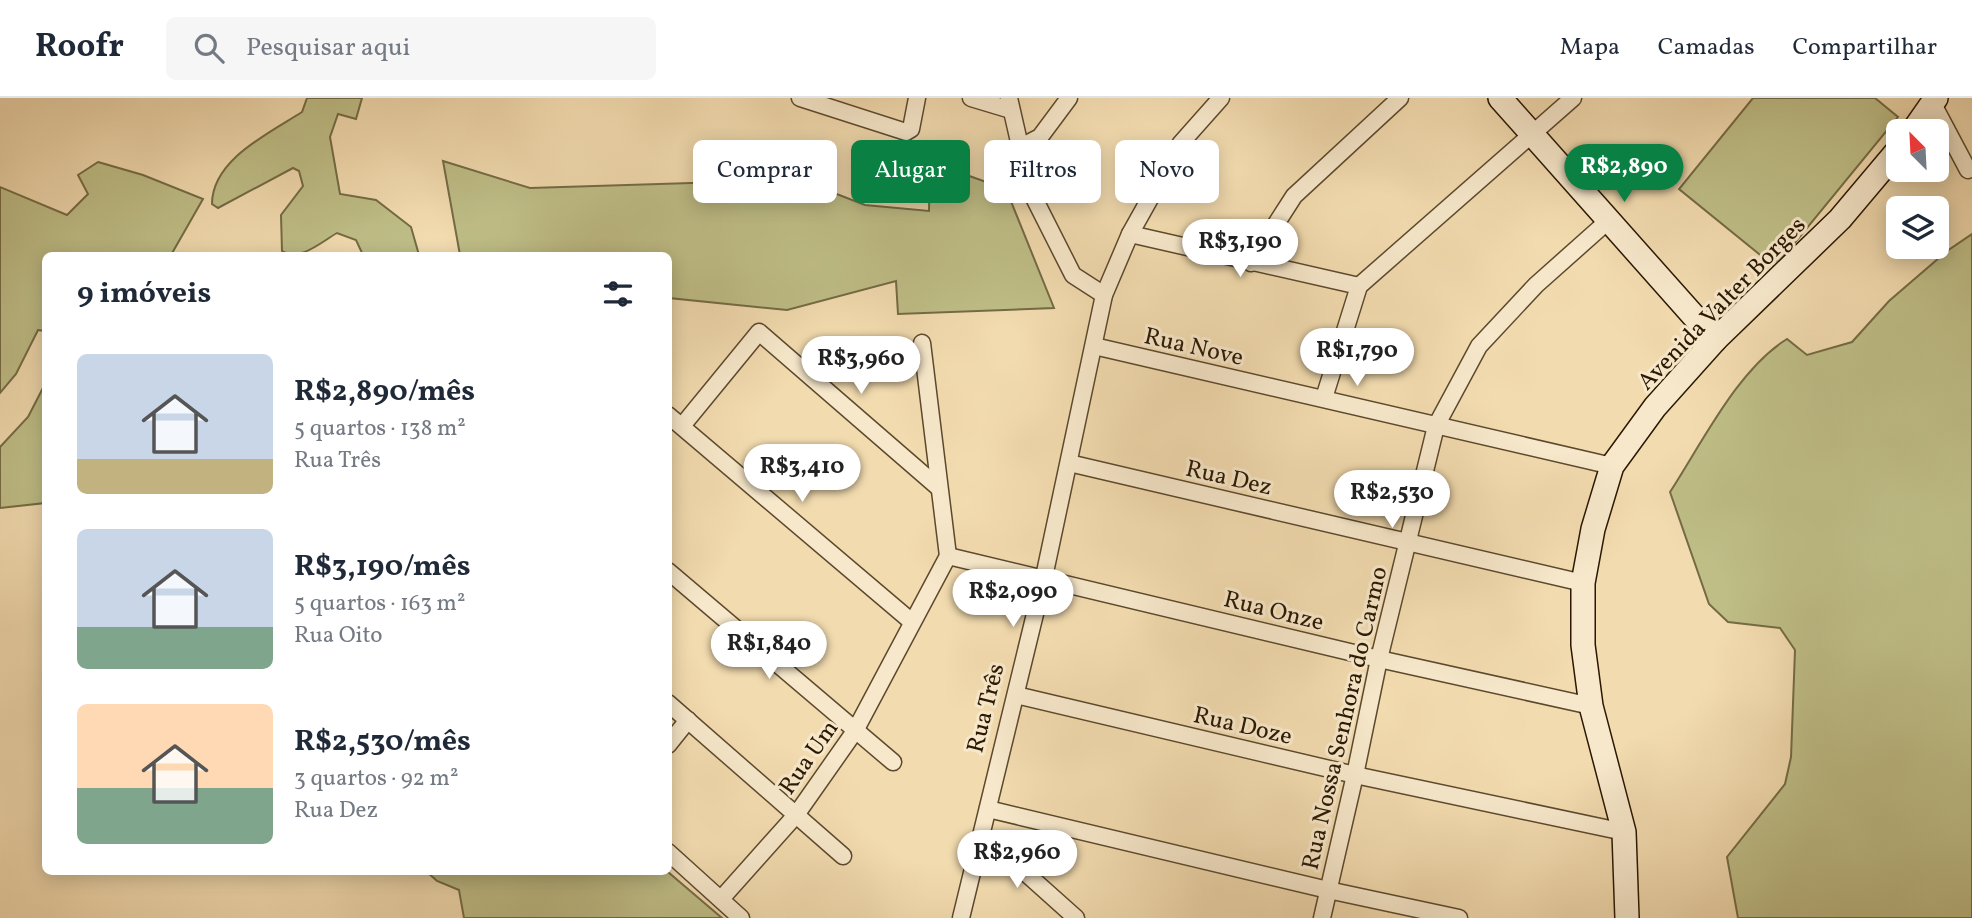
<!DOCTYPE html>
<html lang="pt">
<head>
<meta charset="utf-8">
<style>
  :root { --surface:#fff; --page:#f6f6f7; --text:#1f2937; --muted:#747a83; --line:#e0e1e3; --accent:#0b8043 }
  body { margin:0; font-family:Vollkorn,serif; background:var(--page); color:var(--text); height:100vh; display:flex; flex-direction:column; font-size:26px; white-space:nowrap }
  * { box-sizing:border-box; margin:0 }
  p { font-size:23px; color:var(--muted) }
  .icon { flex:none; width:38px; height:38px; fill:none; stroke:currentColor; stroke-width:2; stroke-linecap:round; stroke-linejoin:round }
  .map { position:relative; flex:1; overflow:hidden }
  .side { position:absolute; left:42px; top:154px; width:630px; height:623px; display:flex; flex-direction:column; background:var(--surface); border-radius:10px; box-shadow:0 4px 18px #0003 }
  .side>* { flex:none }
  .hud { position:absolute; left:693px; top:42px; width:665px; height:63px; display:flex; gap:14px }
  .needle { width:46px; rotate:336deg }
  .buttons { position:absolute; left:1886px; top:21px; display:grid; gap:14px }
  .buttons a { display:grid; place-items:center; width:63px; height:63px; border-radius:10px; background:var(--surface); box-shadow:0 4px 18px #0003; font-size:35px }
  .price { position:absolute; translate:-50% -60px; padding:0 16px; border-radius:24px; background:#fff; color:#222; font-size:23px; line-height:46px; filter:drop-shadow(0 2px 4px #0008) }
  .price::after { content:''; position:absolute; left:50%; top:42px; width:21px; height:16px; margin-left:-10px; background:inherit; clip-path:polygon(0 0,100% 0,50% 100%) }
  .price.on { background:var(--accent); color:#fff }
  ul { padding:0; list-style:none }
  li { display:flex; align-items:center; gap:21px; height:175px; padding:0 35px }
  li span { display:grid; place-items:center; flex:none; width:196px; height:140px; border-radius:10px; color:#555 }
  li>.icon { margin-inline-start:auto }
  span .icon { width:84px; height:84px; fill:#fffc; stroke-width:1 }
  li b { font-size:30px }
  h2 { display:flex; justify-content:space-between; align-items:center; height:84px; padding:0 35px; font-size:30px }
  .tag { padding:0 24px; border-radius:10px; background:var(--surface); box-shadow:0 4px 18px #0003; font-size:24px; line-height:63px }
  .tag.on { background:var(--accent); color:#fff }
  header { display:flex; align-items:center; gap:42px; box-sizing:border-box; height:98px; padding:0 35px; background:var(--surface); border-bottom:2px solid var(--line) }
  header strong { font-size:33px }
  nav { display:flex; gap:38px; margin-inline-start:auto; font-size:24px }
  .search { width:490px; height:63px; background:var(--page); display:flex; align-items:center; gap:18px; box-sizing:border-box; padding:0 24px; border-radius:10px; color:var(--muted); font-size:26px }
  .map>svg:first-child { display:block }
  .green { fill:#bfbe87; stroke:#746b44; stroke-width:2 }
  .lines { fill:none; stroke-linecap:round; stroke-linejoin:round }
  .street-casing { stroke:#5c492d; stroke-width:19 }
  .secondary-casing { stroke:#2a1802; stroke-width:26 }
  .street { stroke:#f7e8cb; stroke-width:16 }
  .secondary { stroke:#f7e8cb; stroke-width:23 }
  .labels { text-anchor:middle; stroke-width:6; stroke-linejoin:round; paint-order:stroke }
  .street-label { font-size:24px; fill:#2a1802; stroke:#f7e8cb }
</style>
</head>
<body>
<header>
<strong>Roofr</strong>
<div class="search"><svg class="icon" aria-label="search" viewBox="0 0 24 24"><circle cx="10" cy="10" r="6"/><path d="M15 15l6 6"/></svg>Pesquisar aqui</div>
<nav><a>Mapa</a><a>Camadas</a><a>Compartilhar</a></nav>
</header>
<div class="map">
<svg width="1972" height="820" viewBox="0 0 1972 820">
  <rect width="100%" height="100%" fill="#f2dbaf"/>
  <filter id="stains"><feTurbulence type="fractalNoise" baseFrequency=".00286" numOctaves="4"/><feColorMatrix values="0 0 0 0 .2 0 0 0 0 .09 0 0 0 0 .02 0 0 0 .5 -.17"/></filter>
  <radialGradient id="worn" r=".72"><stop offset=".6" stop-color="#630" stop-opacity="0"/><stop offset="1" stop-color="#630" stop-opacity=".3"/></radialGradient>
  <g class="green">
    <path d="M307,0h55l-6,21 -18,-5 -8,23 10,57 36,6 35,27 8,28h-56l-7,-15 -19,-7c-16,9 -37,29 -55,18l-1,-36 22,-29 -4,-15 -6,-3 -75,40 -6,-4c0,-44 57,-71 90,-92z"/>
    <path d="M1753,0h122l23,19 -123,150 -96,-78z"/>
    <path d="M443,63l87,27 194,-6 87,2 54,21 64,6 1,-49 76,27 48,119 -156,6 -2,-33 -109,29 -118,-12 -1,-42 -208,-1z"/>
    <path d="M98,64l45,13 60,24 -32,56 -125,1 -1,75 -7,-1 -22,44 -16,19v-206l67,28 21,-21 -10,-19z"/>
    <path d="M1972,136v684h-234l-11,-61 58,-73 6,-27 4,-107 -15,-22 -52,-6 -19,-18 -39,-112c32,-49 68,-123 117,-153l20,16 45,-13 37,-41 58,-50z"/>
    <path d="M45,286v119l-45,5v-61l28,-30z"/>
    <path d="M427,774h142l2,2 7,-2h90l54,46h-258l-5,-28 -22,-9z"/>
  </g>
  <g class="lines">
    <defs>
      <g id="street">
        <path d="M800,0l106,34 5,-3 6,-31"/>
        <path d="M971,0l40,12"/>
        <path d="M1009,0l21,92 43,85 31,20"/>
        <path d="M1933,6l35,66"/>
        <path d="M1019,50l21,-11 29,-39"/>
        <path d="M1130,136l229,52"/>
        <path d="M1251,165l43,-67 106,-98"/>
        <path d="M1094,248l518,120"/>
        <path d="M1324,300l35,-112 214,-188"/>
        <path d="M668,317l244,207"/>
        <path d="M682,328l77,-94 180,156"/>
        <path d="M1069,365l514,120"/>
        <path d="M948,458l431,103 212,47"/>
        <path d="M668,473l225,191"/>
        <path d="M1016,597l339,80 269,57"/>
        <path d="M668,605l175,153"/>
        <path d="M668,647l20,-25"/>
        <path d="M988,711l340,81 131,28"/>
        <path d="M982,736l94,84"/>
        <path d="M668,754l73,66"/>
        <path d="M721,801l75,-84 59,-84 93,-175 -26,-213"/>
        <path d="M961,820l83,-341 60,-282 26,-61 51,-91 40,-45"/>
        <path d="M1322,820l33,-143 24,-116 57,-233 43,-80 57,-61 73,-65"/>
      </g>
      <g id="secondary">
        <path d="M1500,0l215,242"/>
        <path d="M1913,33l23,-33"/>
        <path d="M1627,820l-3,-86 -33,-126 -8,-61v-62l10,-54 19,-63 43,-59 60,-67 125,-121 59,-70"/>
      </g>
    </defs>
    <use href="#street" class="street-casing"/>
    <use href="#secondary" class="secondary-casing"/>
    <use href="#street" class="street"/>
    <use href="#secondary" class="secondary"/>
  </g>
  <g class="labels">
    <g class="street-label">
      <text transform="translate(1721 205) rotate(-46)" y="8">Avenida Valter Borges</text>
      <text transform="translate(1194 248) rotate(13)" y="8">Rua Nove</text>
      <text transform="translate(1229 379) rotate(13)" y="8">Rua Dez</text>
      <text transform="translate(1274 512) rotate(14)" y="8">Rua Onze</text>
      <text transform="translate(985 610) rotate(-76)" y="8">Rua Três</text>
      <text transform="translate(1344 620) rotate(-77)" y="8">Rua Nossa Senhora do Carmo</text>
      <text transform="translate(1243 627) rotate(13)" y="8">Rua Doze</text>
      <text transform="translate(808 659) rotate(-55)" y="8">Rua Um</text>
    </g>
  </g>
  <rect width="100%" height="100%" filter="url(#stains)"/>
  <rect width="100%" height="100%" fill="url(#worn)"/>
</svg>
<div class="buttons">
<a><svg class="needle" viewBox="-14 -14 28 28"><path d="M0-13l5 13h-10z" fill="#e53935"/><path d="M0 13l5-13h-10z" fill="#747a83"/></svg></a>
<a><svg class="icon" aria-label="layers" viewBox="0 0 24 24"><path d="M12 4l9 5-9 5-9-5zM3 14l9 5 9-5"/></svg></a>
</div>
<b class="price on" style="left:1624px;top:106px">R$2,890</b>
<b class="price" style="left:1240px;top:181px">R$3,190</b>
<b class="price" style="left:1357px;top:290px">R$1,790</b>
<b class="price" style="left:861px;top:298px">R$3,960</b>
<b class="price" style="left:802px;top:406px">R$3,410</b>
<b class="price" style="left:1392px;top:432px">R$2,530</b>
<b class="price" style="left:1013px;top:531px">R$2,090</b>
<b class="price" style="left:769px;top:583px">R$1,840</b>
<b class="price" style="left:1017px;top:792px">R$2,960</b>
<div class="hud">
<a class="tag">Comprar</a>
<a class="tag on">Alugar</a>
<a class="tag">Filtros</a>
<a class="tag">Novo</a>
</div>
<section class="side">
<h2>9 imóveis<svg class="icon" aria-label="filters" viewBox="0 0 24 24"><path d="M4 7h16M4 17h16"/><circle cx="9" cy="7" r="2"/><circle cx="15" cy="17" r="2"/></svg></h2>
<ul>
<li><span style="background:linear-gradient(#c9d6e8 75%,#c2b280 0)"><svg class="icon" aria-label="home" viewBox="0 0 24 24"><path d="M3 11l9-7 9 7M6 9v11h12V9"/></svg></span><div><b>R$2,890/mês</b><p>5 quartos · 138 m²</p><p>Rua Três</p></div></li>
<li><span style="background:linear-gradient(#c9d6e8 70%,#7fa58c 0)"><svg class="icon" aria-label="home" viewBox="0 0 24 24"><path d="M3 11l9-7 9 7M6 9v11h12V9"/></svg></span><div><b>R$3,190/mês</b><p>5 quartos · 163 m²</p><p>Rua Oito</p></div></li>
<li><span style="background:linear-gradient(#ffd9b3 60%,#7fa58c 0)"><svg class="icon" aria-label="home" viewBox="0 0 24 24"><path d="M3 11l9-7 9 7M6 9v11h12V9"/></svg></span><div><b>R$2,530/mês</b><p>3 quartos · 92 m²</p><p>Rua Dez</p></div></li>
</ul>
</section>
</div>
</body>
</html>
